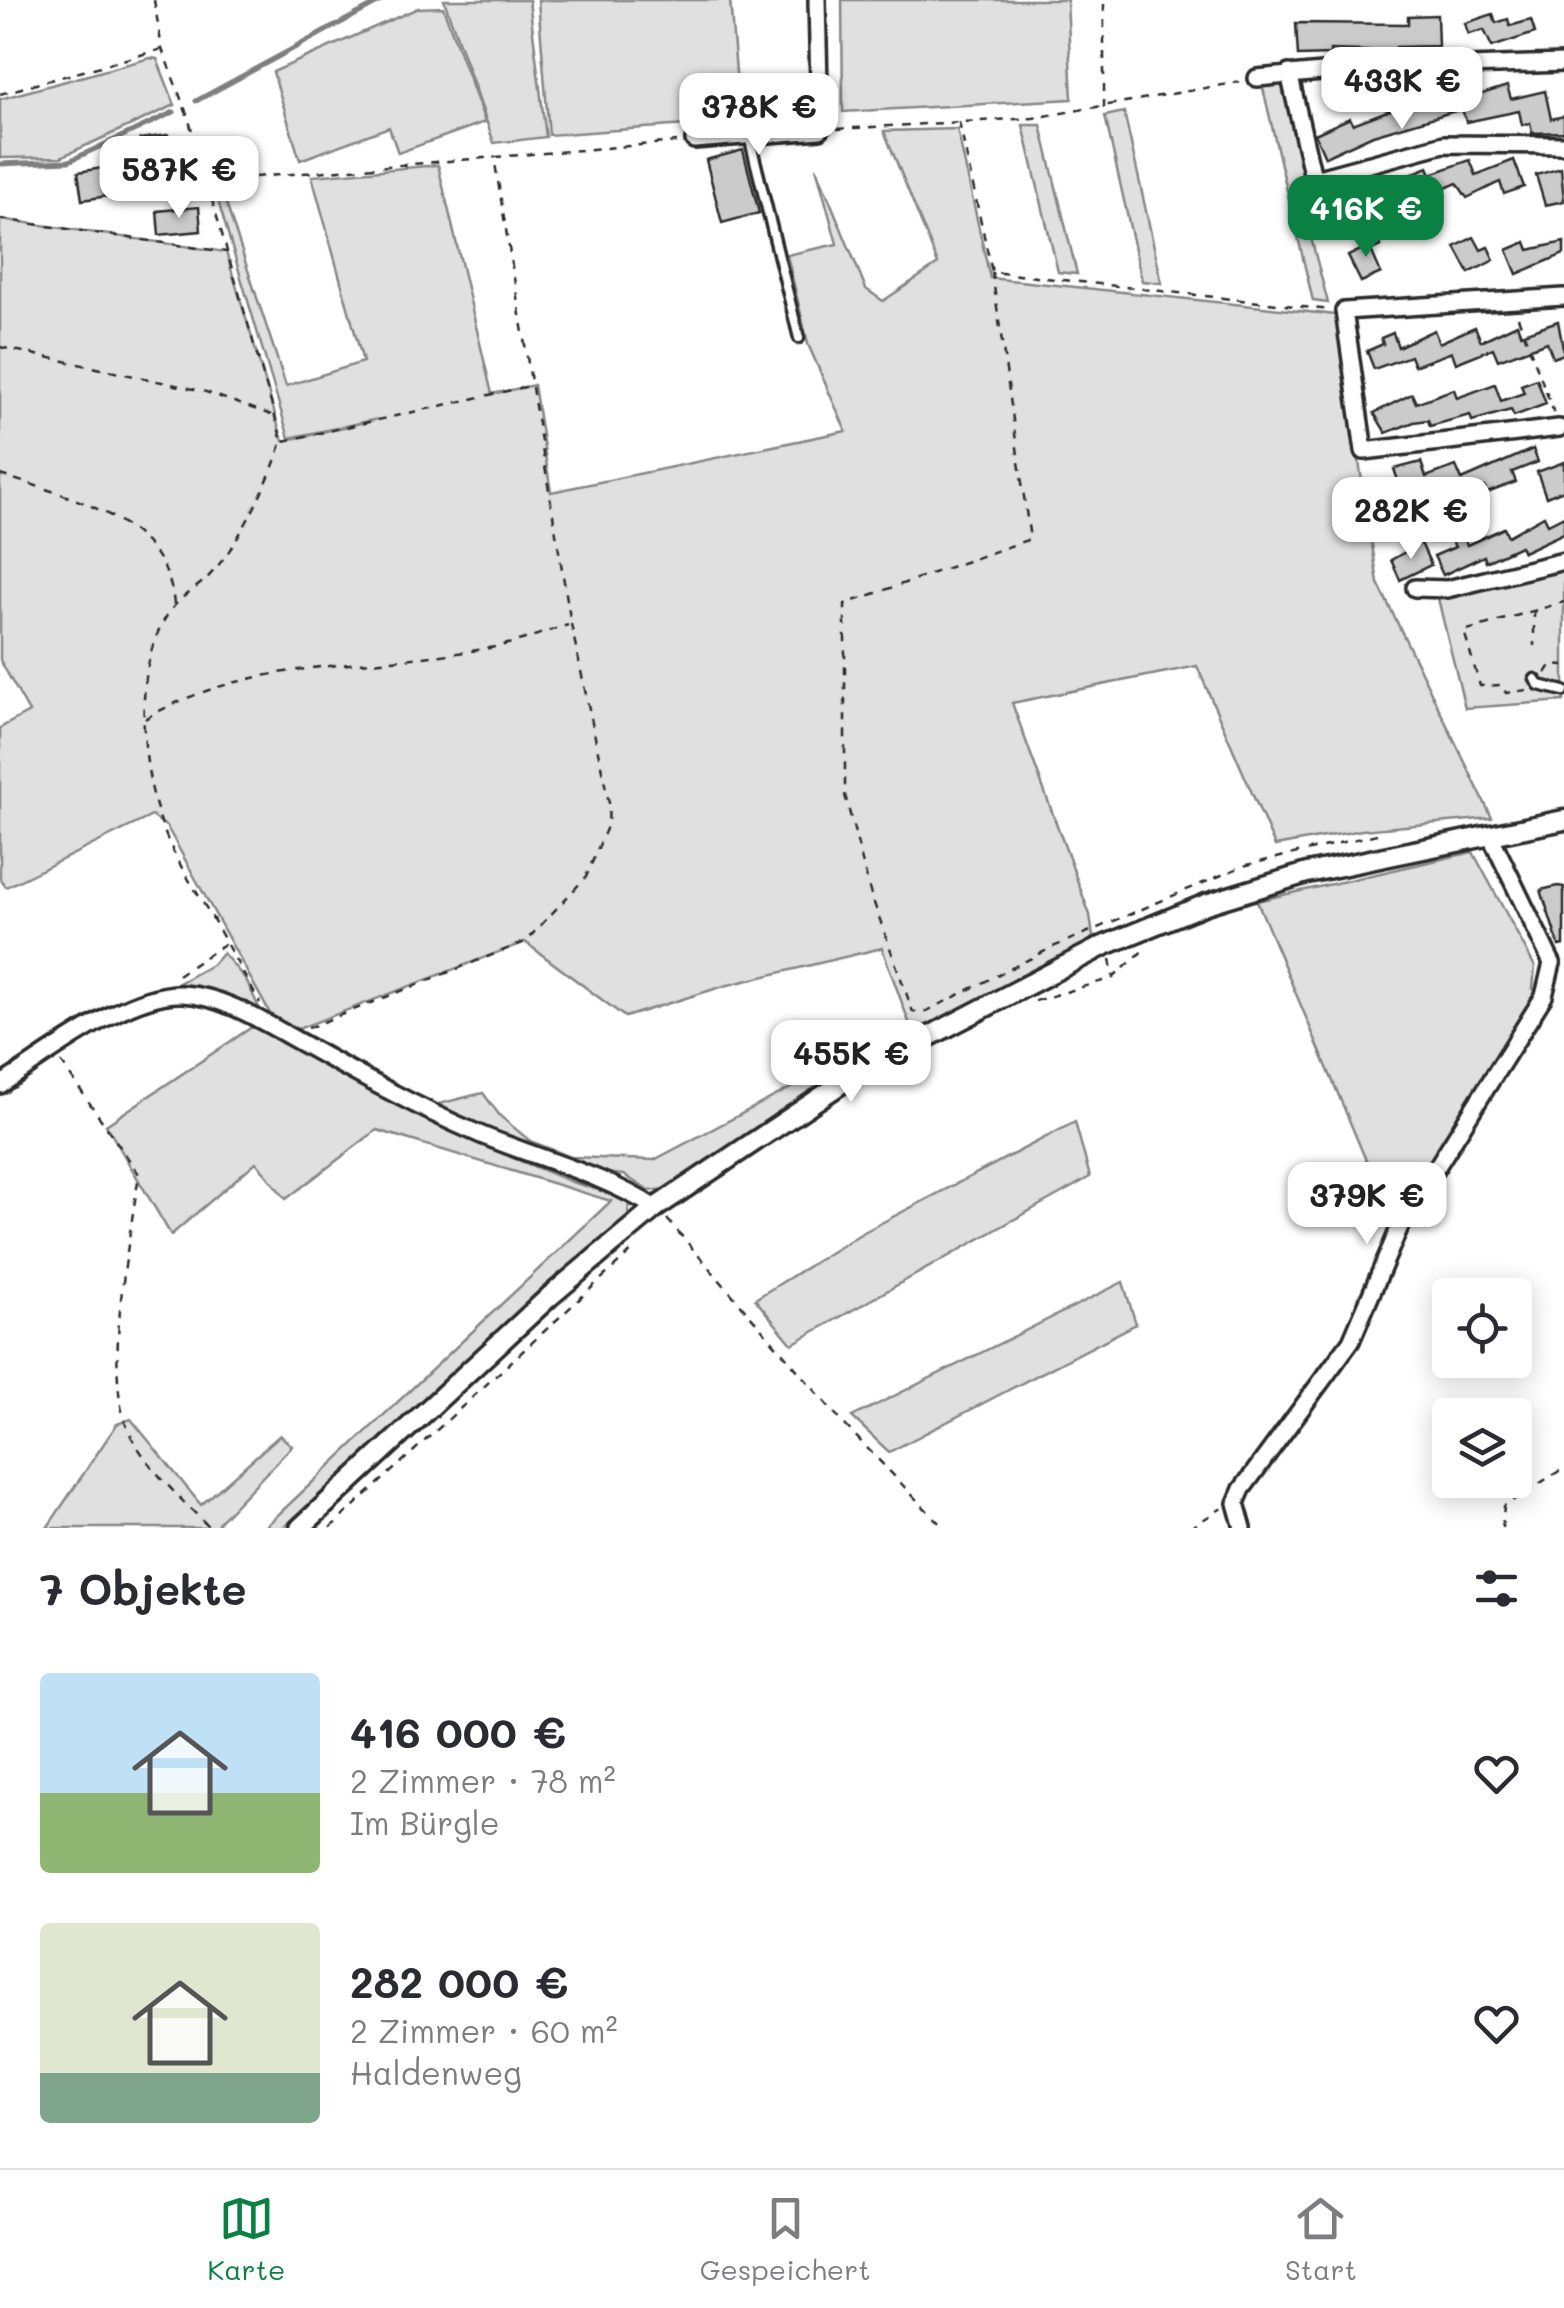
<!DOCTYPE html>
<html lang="de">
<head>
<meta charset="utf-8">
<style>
  :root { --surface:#fff; --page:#f7f7f7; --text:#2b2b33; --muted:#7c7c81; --line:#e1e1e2; --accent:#0b8043 }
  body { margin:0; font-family:Mali,sans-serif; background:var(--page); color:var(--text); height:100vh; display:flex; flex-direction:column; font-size:38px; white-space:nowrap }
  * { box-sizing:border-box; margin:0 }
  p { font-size:32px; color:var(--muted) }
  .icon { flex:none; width:55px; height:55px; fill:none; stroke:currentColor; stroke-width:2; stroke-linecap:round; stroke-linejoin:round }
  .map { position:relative; height:1528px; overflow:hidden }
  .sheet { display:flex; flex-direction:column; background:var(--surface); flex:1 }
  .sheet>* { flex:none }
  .buttons { position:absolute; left:1432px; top:1278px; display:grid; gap:20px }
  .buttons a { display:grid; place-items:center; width:100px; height:100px; border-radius:10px; background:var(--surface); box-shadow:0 5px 25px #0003; font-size:50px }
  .price { position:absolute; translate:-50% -85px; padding:0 22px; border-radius:20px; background:#fff; color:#222; font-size:32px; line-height:65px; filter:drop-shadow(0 2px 5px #0008) }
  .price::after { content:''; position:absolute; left:50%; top:60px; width:30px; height:22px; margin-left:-15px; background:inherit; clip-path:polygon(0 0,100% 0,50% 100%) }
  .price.selected { background:var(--accent); color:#fff }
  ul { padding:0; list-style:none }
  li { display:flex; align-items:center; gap:30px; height:250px; padding:0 40px }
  li span { display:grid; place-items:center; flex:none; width:280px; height:200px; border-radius:10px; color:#555 }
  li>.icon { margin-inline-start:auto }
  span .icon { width:120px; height:120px; fill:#fffc; stroke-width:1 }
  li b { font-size:42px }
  h2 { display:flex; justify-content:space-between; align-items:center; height:120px; padding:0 40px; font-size:42px }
  .menu { display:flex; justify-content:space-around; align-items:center; height:140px; border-top:2px solid var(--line); background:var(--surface); font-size:28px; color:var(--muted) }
  .menu a { display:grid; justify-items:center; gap:5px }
  .menu .selected { color:var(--accent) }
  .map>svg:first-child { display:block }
  .green { fill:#e0e0e0; stroke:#868686; stroke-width:2.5 }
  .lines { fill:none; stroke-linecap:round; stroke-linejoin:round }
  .stream { stroke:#7e7e7e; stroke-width:5 }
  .building { fill:#cbcbcb; stroke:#2b2b2b; stroke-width:2.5 }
  .service-casing { stroke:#2b2b2b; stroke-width:15 }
  .minor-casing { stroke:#2b2b2b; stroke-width:22 }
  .tertiary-casing { stroke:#2b2b2b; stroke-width:25 }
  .path { stroke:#2b2b2b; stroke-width:2.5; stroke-dasharray:8 8; stroke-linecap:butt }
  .service { stroke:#fff; stroke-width:8 }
  .minor { stroke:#fff; stroke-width:15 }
  .tertiary { stroke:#fff; stroke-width:18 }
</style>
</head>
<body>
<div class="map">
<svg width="1564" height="1528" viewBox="0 0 1564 1528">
  <rect width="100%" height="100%" fill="#fff"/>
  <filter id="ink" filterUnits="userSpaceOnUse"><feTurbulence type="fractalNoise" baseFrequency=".01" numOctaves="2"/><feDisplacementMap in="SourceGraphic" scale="20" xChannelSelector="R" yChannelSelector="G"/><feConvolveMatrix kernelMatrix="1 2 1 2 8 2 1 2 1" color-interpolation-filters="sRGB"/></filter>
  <g filter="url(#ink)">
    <g class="green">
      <path d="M444,0h85l17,137 -52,6z"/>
      <path d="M538,0h192l10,121 -191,14z"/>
      <path d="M842,0h225l5,99 -229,13z"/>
      <path d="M443,7l42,115 -87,31 -9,-26 -89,33 -27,-88 145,-64z"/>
      <path d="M150,58l7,1 18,46 -114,52 -61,1v-59z"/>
      <path d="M1283,82l25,107 -9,3 29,111 -15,-2 -51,-217z"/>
      <path d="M1124,112l38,171 -20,-2 -37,-165z"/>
      <path d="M1023,125h18l36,149 -19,-2z"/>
      <path d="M957,129l33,149 346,37 42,268 114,235 -130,12 -87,16 -78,-180 -185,37 78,212 3,22 -16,16c-145,72 -278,144 -412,236l-16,2 -25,-16 -47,-5 -147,-64 53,-13 17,23 30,25 41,16 83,3 256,-135 -28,-77 -158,38 -99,31 -100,-75 -235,90 -17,-13 -106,-192 -15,-11 -146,71 -6,-8v-151l29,-16 -29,-52v-441l226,33 57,189 95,-22 -89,19 -73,-244 5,-6 65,198 77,-24 -51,-186 126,-11 54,229 42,-9 17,107 295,-61 -38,-87 -21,-89 50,-11 -21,-77 50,122 17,12 55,-37 -54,-133z"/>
      <path d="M1564,570v131l-99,7 -27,-109z"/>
      <path d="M1473,852l62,115 -2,22 11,7 -147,238 -140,-333z"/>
      <path d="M223,953l23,27 16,34 -90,-27 41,-23z"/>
      <path d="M252,1027l237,121 83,34 57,17 -1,19 -345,310h-19l347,-327 -234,-71 -91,69 -30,-37 -85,73 -65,-110z"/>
      <path d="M1075,1122l15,55 -298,167 -37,-45 107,-66z"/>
      <path d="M1123,1282l13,42 -247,128 -37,-35z"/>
      <path d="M131,1419l70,86 79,-70 12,11 -74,77 4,5h-175l70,-104z"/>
    </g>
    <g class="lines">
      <g class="stream">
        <path d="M196,101l187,-101"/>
        <path d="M0,164l69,-3 105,-49"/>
      </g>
    </g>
    <g class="building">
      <path d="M1493,14l3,9 12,-4 2,7 21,-6 4,13 -43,14 -8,-17 -16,4 -3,-11z"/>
      <path d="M1437,15l1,31 -42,1v5l-66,-2v5l-32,1 -2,-33 112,1v-8z"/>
      <path d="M1507,86l4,13 34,-8 6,28 13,-3v16l-32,1 -2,-10 -8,2 -3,-14 -53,11 -4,-13 -89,26 -48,22 -10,-23 35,-16 3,6 85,-32 2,6 18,-5 2,8z"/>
      <path d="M168,135l6,40 -28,4 1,11 -65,10 -4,-28 66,-11 -4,-22z"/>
      <path d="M743,150l16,63 -37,10 -16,-63z"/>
      <path d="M1470,160l6,15 38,-15 10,27 -20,7 -4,-12 -33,16 -10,-15 -37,16 -3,-6 -55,30 -3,-7 -18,8 -12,-26 19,-8 3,7 35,-19 3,5 39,-16 3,7z"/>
      <path d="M1561,168l3,33 -19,4 -9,-30z"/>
      <path d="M199,207l2,24 -42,4 -2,-24z"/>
      <path d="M1375,234l6,12 -10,4 10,23 -20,9 -13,-26 19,-9 -4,-8z"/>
      <path d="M1474,237l7,13 7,-3 6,13 -25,13 -14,-26z"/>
      <path d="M1526,242l3,8 35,-8v12l-47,20 -10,-24z"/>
      <path d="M1558,321l6,33 -11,4 -6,-16 -49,18 -5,-12 -37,15 -4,-11 -38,14 -4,-10 -36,13 -7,-18 16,-7 -2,-6 12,-5 5,14 36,-17 5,13 36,-16 6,14 36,-17 4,10z"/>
      <path d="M1537,379l9,25 -32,12 -3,-6 -39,11 -2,-6 -40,11 -2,-6 -14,2 -28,11 -12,-20 38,-19 4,9 38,-14 3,9 38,-14 6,17 23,-8 -3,-8z"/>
      <path d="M1533,449l5,13 -26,10 4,10 -29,11 -2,-6 -97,33 -7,-19 14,-5 -2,-8 7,-2 -6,-17 27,-7 5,15 30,-11 6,14z"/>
      <path d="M1564,462v28l-18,7 -9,-25z"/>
      <path d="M1544,516l4,8 16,-8v17l-41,19 -3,-6 -34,16 -2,-6 -41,19 -9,-19 21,-9 -3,-6 11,-5 4,9 37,-17 4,8z"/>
      <path d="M1421,543l10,22 -31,15 -9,-20z"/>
      <path d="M1558,886l6,1v58l-5,1 -18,-56z"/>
    </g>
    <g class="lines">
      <defs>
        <g id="service">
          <path d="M749,136l50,202"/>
          <path d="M1535,679l4,6 25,6"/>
        </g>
        <g id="minor">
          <path d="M1289,73l23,100 6,5 126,-34 120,1"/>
          <path d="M1257,78l87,-8 220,-7"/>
          <path d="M694,140l126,-10 -3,-130"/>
          <path d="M1559,428l-195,23 -20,-140 220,-14"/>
          <path d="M1415,588l32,1 117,-28"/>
          <path d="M1491,837l61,126"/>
          <path d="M0,1085c47,-29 128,-94 183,-91 35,2 69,21 99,38 64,36 129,73 197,102 55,23 128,42 176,74"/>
          <path d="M1243,1528l-7,-25 6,-14 109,-148 50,-117 143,-228 8,-33"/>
        </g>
        <path id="tertiary" d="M300,1528l249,-231 106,-89 196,-131 252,-131 103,-42 101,-31 257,-53"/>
      </defs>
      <use href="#service" class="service-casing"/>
      <use href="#minor" class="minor-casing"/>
      <use href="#tertiary" class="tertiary-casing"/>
      <g class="path">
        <path d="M154,0l8,49 26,68 94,324c-12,40 -46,110 -77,139 -9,8 -21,15 -29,24 -50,54 -35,186 -3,247 16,32 37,60 53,92l-54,36"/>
        <path d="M0,94l162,-45"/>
        <path d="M1104,108v-108"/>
        <path d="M959,122l33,150 338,38"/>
        <path d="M837,129l196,-11 207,-36"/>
        <path d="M207,181l470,-39"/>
        <path d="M0,219l226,33"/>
        <path d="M992,272l38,267 -185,65v191l25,97 43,120 14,-1 126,-64 190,-81 134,-32"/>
        <path d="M1518,317l36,96"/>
        <path d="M0,347l203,44 71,25"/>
        <path d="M284,441l250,-56"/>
        <path d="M0,475c69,21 167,44 174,130"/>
        <path d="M1534,610v36"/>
        <path d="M1546,673l6,-9 12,1"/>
        <path d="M1527,690l-21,3 -5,-8 -21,1 -16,-55 100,-29"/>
        <path d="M145,719c106,-63 233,-50 350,-72 25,-5 49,-15 73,-22"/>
        <path d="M227,945l33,58"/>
        <path d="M1110,959l3,17"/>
        <path d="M1035,1001l78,-23 34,-31"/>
        <path d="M308,1028l217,-86 61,-65 22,-53 1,-21 -38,-179 -77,-467"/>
        <path d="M61,1062l78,112c-9,64 -38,204 -9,260 19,36 52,66 80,94"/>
        <path d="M667,1219l177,205 100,104"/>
        <path d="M330,1528l305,-280"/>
        <path d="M1190,1528l32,-20"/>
        <path d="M1502,1528l2,-22 60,-38"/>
      </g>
      <use href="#service" class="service"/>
      <use href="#minor" class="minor"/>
      <use href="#tertiary" class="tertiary"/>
    </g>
  </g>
</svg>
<div class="buttons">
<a><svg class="icon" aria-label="locate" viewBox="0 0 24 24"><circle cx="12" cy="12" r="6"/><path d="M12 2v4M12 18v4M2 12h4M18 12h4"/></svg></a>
<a><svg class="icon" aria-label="layers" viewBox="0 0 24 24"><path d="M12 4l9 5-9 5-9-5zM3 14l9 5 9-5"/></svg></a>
</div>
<b class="price" style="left:1402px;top:132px">433K €</b>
<b class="price" style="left:759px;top:158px">378K €</b>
<b class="price" style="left:179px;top:221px">587K €</b>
<b class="price selected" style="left:1366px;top:260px">416K €</b>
<b class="price" style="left:1411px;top:562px">282K €</b>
<b class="price" style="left:851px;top:1105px">455K €</b>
<b class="price" style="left:1367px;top:1247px">379K €</b>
</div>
<section class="sheet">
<h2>7 Objekte<svg class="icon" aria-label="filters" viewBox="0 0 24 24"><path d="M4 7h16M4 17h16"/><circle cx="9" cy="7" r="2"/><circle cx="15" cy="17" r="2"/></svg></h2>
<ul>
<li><span style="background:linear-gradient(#bfe0f5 60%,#8fb573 0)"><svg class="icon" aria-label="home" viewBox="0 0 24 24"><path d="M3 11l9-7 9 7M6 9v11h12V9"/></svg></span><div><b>416 000 €</b><p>2 Zimmer · 78 m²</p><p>Im Bürgle</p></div><svg class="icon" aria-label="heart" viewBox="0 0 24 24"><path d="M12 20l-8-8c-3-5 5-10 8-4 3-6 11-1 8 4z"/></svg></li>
<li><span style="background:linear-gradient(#dfe7d0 75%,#7fa58c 0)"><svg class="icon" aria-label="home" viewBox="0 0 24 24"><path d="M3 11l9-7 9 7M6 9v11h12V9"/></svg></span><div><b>282 000 €</b><p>2 Zimmer · 60 m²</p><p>Haldenweg</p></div><svg class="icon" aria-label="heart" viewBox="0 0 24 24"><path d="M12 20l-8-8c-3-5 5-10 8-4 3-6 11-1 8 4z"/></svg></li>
</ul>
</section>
<nav class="menu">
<a class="selected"><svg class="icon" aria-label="map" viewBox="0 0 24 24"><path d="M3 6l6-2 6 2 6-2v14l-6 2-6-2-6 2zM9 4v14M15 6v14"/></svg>Karte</a>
<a><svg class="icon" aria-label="saved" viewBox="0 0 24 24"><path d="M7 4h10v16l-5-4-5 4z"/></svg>Gespeichert</a>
<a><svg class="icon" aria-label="home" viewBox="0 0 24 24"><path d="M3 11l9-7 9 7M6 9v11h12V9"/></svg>Start</a>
</nav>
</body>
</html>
